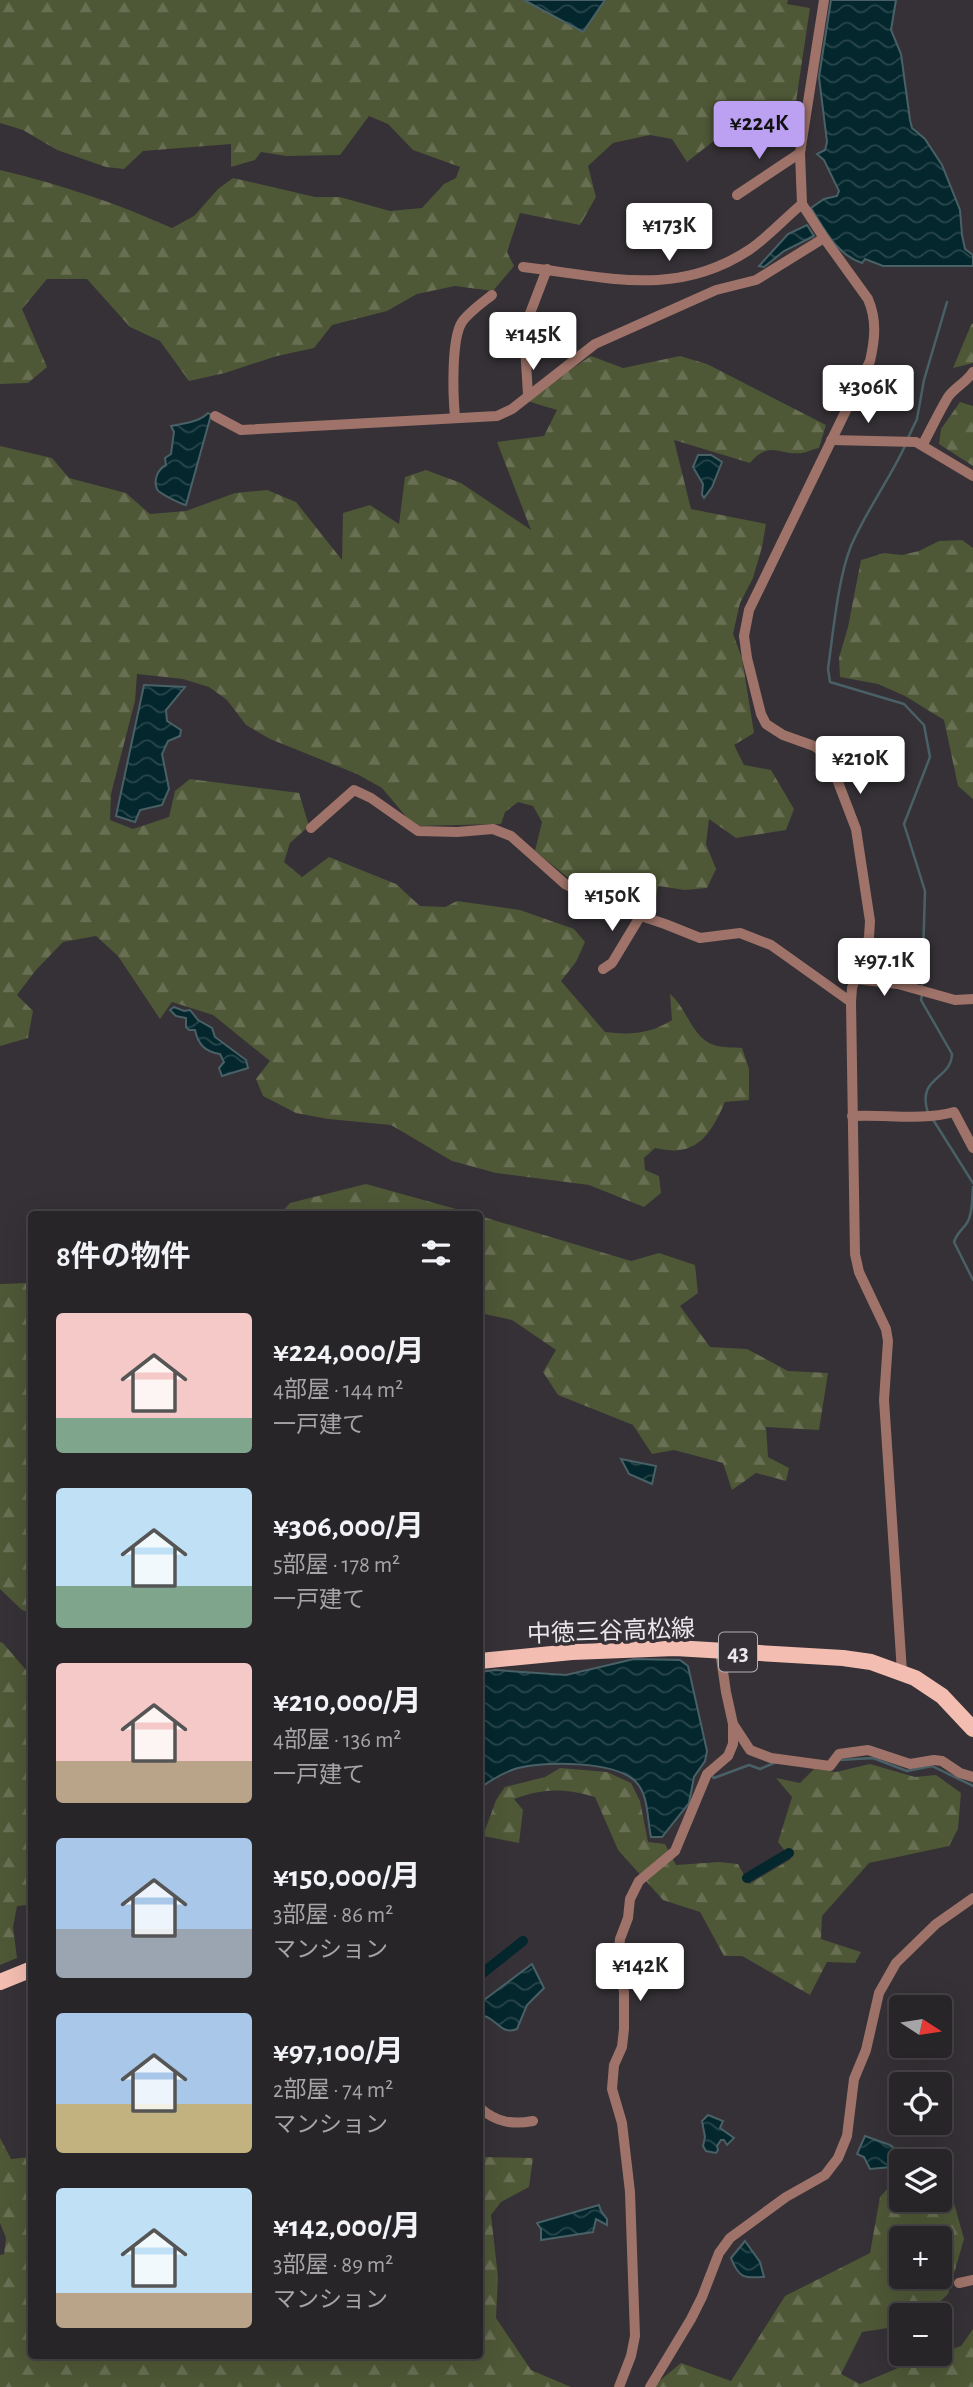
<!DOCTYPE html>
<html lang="ja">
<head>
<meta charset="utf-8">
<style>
  :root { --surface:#282528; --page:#302d30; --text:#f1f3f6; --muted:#a5a5a8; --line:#444245; --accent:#bca0f2 }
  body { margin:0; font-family:"Alegreya Sans","Noto Sans JP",sans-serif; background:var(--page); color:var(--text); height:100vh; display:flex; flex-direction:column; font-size:26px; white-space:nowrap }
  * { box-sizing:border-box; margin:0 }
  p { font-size:23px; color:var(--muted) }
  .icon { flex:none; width:38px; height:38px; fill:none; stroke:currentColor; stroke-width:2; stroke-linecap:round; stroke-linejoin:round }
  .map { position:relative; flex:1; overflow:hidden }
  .side { position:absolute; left:28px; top:1211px; width:455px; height:1148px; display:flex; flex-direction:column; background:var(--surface); border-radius:7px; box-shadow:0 7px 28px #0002,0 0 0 2px var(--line) }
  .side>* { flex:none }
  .needle { width:46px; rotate:102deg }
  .tools { position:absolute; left:889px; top:1995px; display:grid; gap:14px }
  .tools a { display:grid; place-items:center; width:63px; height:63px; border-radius:7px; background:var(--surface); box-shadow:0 7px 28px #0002,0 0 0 2px var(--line); font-size:35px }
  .price { position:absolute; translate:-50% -60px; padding:0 16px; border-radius:7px; background:#fff; color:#222; font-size:23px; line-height:46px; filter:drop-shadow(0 2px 4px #0008) }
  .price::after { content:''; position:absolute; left:50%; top:42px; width:21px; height:16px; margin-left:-10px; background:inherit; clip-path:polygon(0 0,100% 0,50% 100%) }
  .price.current { background:var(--accent); color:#111 }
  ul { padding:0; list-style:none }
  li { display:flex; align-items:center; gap:21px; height:175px; padding:0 28px }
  li span { display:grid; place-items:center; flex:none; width:196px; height:140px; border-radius:7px; color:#555 }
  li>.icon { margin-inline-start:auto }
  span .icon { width:84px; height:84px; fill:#fffc; stroke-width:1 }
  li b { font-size:30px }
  h2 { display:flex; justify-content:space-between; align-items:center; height:84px; padding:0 28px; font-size:30px }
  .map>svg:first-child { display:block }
  .forest { fill:url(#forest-firs); fill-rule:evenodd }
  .water { fill:url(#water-waves); stroke:#496166; stroke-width:2 }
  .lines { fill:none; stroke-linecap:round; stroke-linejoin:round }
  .stream { stroke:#496166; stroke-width:2.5 }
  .canal { stroke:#03272d; stroke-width:10 }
  .minor { stroke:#9f7369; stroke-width:10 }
  .primary { stroke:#f3bdb1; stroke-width:16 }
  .labels { text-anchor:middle; stroke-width:7; stroke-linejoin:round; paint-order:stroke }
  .shield { fill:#353136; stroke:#b4b1b5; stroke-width:2 }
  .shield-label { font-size:23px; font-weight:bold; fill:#ebe8eb }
  .street-label { font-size:24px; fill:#ebe8eb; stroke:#353136 }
</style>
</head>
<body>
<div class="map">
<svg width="973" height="2387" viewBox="0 0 973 2387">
  <defs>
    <pattern id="forest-firs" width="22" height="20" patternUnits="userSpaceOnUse" patternTransform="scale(1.75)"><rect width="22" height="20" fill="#4e5736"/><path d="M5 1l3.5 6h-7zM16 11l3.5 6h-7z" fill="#686f53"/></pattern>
    <pattern id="water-waves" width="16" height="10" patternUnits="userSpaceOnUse" patternTransform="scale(1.75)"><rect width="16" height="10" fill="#03272d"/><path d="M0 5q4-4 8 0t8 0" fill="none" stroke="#28464c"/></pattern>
  </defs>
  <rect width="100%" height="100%" fill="#353136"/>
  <g class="forest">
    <path d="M0,0h524l59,32 22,-32h183l-1,4 23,4 -19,127 -57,-10 -47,37 -15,-23 -22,-4 -37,8 -25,23 8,31 -16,28 -60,-12 -13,39 7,14 -21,25 -38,-5 -38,8 -30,17 -55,14 -18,23 -37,8 -52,17 -36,8 -29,-40 -30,-14 -43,-48h-40l-25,30 25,58 -19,16 -28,1v-214c60,14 116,33 172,58l22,-12 24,-27 15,-11 82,19h25l50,14 32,-3 22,-24 12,-6 4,-11 -47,-17 -25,-26 -19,-8 -29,39 -54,1 -25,-4 -6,8 -24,7v-23l-88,7 -19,18 -18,-2 -49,-17 -34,-20 -23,-7z"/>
    <path d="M973,323v40l-20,5 18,-43z"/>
    <path d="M591,356l32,12 57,-12 27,8 119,61 -7,23c-5,1 -12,4 -17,5 -24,3 -31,-14 -52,10l-76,-23 17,69 75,15 -4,23 -9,31 -13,25 -7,31 9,24 12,75 -20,12 10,20 27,5 23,39 -8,21 -50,8 -27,-19 -3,25 10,25 -9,19 -22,2 -27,-4 -5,27 -48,-15 -35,-19 -35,-28 7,-29 -9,-16 -15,-4 -13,10 -4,12 -87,2 -32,-38 -25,-14 -87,-35 -24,-14 -19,-25 -18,-13 -26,-8 -46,-5 -2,27 -24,93 -1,26 23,9 36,-12 6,-26 15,-12 109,14 10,33 -19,17 -6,19 18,15 27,-20 67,27 24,22 25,1 12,-6 63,9 54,19 11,13 -9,20 -15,19 44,51c25,3 45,2 67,-12l-2,-26c17,14 22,44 44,51 8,3 19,2 28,3l7,21v31l-24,2c-15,34 -29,56 -70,46l-11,10 1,12 14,6 2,17 -17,14 -55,-22 -93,-12 -44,-12 -61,-36 -63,-6 -32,-6 -33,-17 -7,-17 14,-18 -57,-46 -41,-13 -12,17 -42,-63 -22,-20 -33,6 -27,28 -19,25 16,16 -5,27 -28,8v-600l52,12 17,20 57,15 24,21 36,-3 49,-18 32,-3 29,12 46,58 1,-47 27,-8 29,19 6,-47 21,-7 35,13 70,47 -34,-88 47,-6 13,-26 -33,-10z"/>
    <path d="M960,402l13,4v60l-34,-22 2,-15z"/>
    <path d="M962,540l11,8v251l-15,-13 -14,-66 -39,-24 -27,-12 -38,-7 -1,-19 9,-31 13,-67 23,-7 18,2 17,-4 20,-10z"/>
    <path d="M366,1184l108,30h-194l10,-11z"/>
    <path d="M480,1216l151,45 28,-8 36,12 3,28 -18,13 30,41 37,2 41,22 40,2 -9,57 -53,-3 2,30 21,11 -3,13 -30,-8 -24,17 -9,-27 -49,-13 -22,4 -19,-29 -75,-30 -15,-23 13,-22 -44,-30 -32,-7z"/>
    <path d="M29,1283l3,1 -1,329 -9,-3 -22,-21v-305z"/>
    <path d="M0,1642l3,1 23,27 5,1 1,236 -4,-2 -11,1 -4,21 4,31 -17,7z"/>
    <path d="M870,1764l45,13 21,-2 25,18 -3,36 -9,17 -80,17 -47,53 -1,23 40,13 -6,11 -28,-1 -17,33 -68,-39h-18l-24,-44 -37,-12 -45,-50 -23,-53c-30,-9 -51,-9 -81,2l9,11 -4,33 -36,-7 13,-36 9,-13 40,-10 15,-9 47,4 24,11 9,18 8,41 17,2 11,21 43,-3 19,2 11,20 42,-25 -13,-17 14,-45 -16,-19 24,5 14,-14 22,3z"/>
    <path d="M0,2138l11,21 20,-2 1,199h448v-199l53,1 -4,29 -28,15 -10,13 7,62 -2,41 35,52 40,17h-571v-132l4,-1 2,-16 -6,-15z"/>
    <path d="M901,2174v26h39v-25l7,3 17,61 -16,55 -22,21h-25v11l-39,6 -21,42 19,10 50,-21 51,-17 12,-17v58h-321l29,-24 50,18 54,-85 85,-43 10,-56zM901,2238h39v39h-39z"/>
  </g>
  <g class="water">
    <path d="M524,0h81l-22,32z"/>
    <path d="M831,0h65l-5,30 10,24 9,66 2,8 13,11 17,26 18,45 2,25 3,14 8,6v11h-90l-18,-7 -3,4c-26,-9 -37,-33 -51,-55l13,-9 13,-3 2,-5 -15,-31 -7,-6 8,-4 2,-8 -8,-65z"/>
    <path d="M807,225l7,11 -30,15 -20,16 -5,-1 29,-32z"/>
    <path d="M208,413l3,2 -25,90c-5,-1 -28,-12 -29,-16 -4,-9 1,-20 9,-24l-1,-7 6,-4 3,-22 -3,-6c12,-3 27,-3 37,-13z"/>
    <path d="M698,455h13l11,7 -10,25 -8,11 -2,-3 1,-11 -10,-17z"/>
    <path d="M144,685l41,2 -19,23 1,11 14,9 -1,6 -12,5 -6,13 7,35 -7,16 -22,5 -5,12 -19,-6z"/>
    <path d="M174,1007l10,4 6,-1 8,10 14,8 3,9 31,23 2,8 -26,8 -3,-8 5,-6 -4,-8c-15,-2 -22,-10 -25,-24h-6l-3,-3v-9l-10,-2 -6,-6z"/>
    <path d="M621,1459l35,7 -4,18 -23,-10z"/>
    <path d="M634,1659l46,1 8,6 19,85 -2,10 -11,16 -5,26 -27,34h-11c-4,-17 -2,-43 -16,-56 -23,-21 -89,-19 -117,-13 -14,4 -27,12 -38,20v-116l15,-2 71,5z"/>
    <path d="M532,1964l12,24 -17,17 -10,24c-17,7 -21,-13 -37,-14v-12z"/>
    <path d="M708,2115l15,6 -3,7 14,10 -7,7 -3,-5h-3l-4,6 1,4 -2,3 -10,-2 -3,-5 2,-9 -3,-16z"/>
    <path d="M865,2136l25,9 13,10 -12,12 -21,2 -6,-12 -7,-3z"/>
    <path d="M599,2205l2,6 6,8v6l-11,-6 -3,13 -52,8v-11l-4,-6z"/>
    <path d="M745,2241l15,21 4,15c-19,1 -25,2 -33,-19z"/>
  </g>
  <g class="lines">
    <g class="stream">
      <path d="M907,440l10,-21 7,-39 23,-78"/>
      <path d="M905,446c-16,34 -39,65 -54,100 -13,32 -18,88 -23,123l2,13 74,22 20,21 6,32 -26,67 21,67 -3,97"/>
      <path d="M922,995l-1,5 31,54c-1,27 -36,22 -24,59"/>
      <path d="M932,1118l41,65"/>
      <path d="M973,1187c-1,11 0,26 -6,36 -5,7 -10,10 -13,19l19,38"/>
      <path d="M839,1760l34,-2 34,13 25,-5 41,20"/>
      <path d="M712,1776l2,2 35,-13 11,4 14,-6"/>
    </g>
    <g class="canal">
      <path d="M747,1878l42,-25"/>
      <path d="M480,1975l43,-34"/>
    </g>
    <g class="minor">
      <path d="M824,0l-24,153 2,51 22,34 44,61c9,21 7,40 2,62l-121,249 -5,26 3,22 14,56 5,10 17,11 31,11 14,10 28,73 14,92 -1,16 -17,51 -1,14 4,252 4,18 27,57 2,12 -4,59 18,272"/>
      <path d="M737,195l63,-42"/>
      <path d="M523,267c81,9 151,32 226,-17 19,-13 35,-31 53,-46"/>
      <path d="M528,395l-4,-66 23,-60"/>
      <path d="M215,416l26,14 256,-14 15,-7 83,-65 121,-54 40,-10 68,-42"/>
      <path d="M455,417c-2,-21 -4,-78 7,-95 7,-10 20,-19 30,-27"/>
      <path d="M831,440l85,2 57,34"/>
      <path d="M923,444c8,-15 16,-32 25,-47 7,-10 18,-14 25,-25"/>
      <path d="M311,828l43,-38 17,8 47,33 39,1 36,-3 18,7 54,48 37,19 63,21 35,14 40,-5 31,12 80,57"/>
      <path d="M603,969l9,-6 29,-48"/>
      <path d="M856,979l42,5 57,16 18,-1"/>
      <path d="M852,1116c34,-2 69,5 102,-4l19,36"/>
      <path d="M733,1724l17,26 21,8 59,8 9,-12 29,-4 42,14 24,-4 8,1 18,12 13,4"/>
      <path d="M480,2108c16,14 32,17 53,13"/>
      <path d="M959,2283l14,-3"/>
      <path d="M619,2387l12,-31 4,-20 -5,-144 -8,-69 -10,-34 2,-24 8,-18 2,-18v-37l-6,-34 2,-19 8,-21 2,-19 9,-18 36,-30 32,-77 21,-18 5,-12v-20l-7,-32 -6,-41"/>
      <path d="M650,2387l41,-68 11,-22 17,-44 11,-15 56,-41 39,-22 13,-17 9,-22 7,-57 12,-29 13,-57 17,-30 40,-39 37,-26"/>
    </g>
    <g class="primary">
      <path d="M480,1661l92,-9 103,-4 168,10 28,4 44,16 27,18 31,33"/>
      <path d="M0,1982l32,-13"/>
    </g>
  </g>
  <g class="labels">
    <rect class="shield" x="719" y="1632.5" width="38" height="39" rx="5"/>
    <g class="shield-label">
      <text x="738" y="1660">43</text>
    </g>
    <g class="street-label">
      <text transform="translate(611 1631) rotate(-2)" y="8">中徳三谷高松線</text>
    </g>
  </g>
</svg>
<div class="tools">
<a><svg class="needle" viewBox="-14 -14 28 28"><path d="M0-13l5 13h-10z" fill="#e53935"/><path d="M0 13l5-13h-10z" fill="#a5a5a8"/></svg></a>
<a><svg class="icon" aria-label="locate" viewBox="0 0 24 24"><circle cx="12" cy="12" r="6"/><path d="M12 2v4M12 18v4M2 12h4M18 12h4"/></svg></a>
<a><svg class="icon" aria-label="layers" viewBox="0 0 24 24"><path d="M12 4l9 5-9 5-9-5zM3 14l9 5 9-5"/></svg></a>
<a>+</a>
<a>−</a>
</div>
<b class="price current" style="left:759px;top:161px">¥224K</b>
<b class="price" style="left:669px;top:263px">¥173K</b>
<b class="price" style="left:533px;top:372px">¥145K</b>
<b class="price" style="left:868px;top:425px">¥306K</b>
<b class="price" style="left:860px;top:796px">¥210K</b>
<b class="price" style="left:612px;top:933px">¥150K</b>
<b class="price" style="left:884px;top:998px">¥97.1K</b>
<b class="price" style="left:640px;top:2003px">¥142K</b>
<section class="side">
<h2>8件の物件<svg class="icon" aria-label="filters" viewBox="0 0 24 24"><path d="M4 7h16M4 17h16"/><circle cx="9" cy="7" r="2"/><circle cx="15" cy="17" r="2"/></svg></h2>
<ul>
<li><span style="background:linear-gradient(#f6c9c9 75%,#7fa58c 0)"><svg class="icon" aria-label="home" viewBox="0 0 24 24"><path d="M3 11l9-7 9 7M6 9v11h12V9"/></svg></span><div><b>¥224,000/月</b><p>4部屋 · 144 m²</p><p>一戸建て</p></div></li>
<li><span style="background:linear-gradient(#bfe0f5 70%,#7fa58c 0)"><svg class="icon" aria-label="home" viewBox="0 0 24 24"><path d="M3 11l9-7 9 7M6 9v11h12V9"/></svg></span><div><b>¥306,000/月</b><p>5部屋 · 178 m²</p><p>一戸建て</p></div></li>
<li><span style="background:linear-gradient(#f6c9c9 70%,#b9a48a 0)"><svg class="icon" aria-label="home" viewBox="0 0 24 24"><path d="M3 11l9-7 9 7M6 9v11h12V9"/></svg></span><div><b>¥210,000/月</b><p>4部屋 · 136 m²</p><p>一戸建て</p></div></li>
<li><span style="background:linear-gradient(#a9c7e8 65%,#9aa5b1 0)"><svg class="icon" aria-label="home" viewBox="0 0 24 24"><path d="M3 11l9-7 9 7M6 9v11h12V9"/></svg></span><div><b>¥150,000/月</b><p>3部屋 · 86 m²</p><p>マンション</p></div></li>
<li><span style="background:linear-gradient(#a9c7e8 65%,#c2b280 0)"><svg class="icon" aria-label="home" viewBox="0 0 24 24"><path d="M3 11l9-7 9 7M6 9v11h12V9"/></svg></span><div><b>¥97,100/月</b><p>2部屋 · 74 m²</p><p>マンション</p></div></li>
<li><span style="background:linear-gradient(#bfe0f5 75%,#b9a48a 0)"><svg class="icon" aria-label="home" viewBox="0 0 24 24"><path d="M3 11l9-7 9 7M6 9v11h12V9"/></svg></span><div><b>¥142,000/月</b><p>3部屋 · 89 m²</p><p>マンション</p></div></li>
</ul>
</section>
</div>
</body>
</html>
